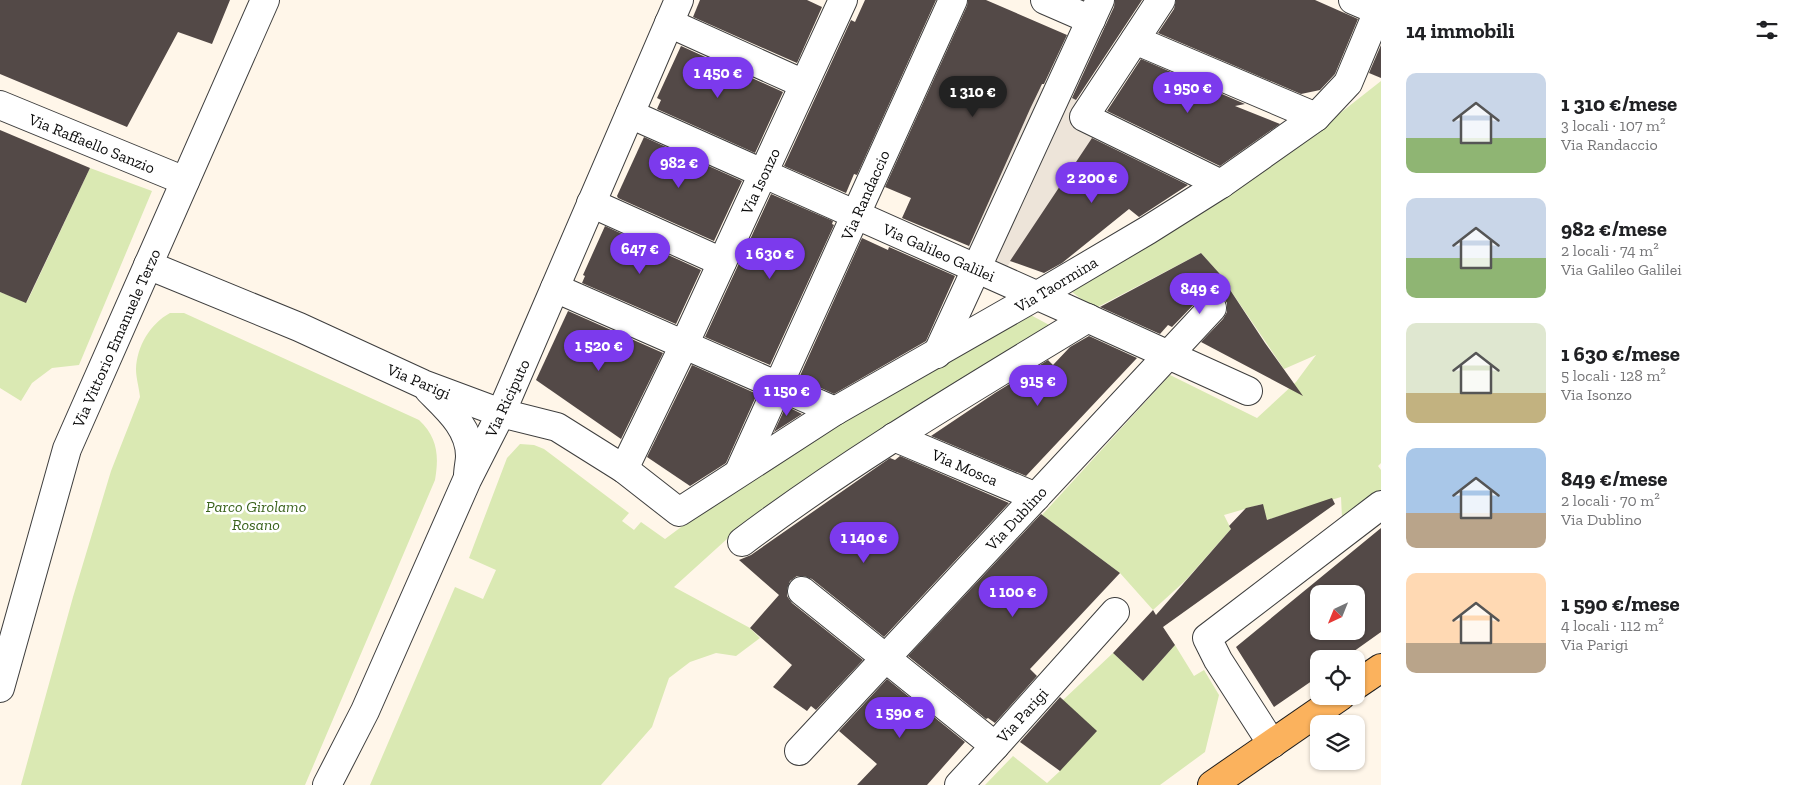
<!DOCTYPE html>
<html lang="it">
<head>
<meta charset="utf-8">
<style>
  :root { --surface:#fff; --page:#f6f6f6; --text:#202124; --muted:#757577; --accent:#7c3aed }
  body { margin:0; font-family:"Zilla Slab",serif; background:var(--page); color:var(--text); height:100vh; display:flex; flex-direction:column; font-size:19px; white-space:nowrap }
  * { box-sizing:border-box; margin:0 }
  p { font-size:16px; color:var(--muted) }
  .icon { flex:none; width:28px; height:28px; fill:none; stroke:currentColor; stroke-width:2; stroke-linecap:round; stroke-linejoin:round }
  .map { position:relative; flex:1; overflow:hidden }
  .sheet { display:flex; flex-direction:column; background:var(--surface); width:425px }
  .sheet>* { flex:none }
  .needle { width:32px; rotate:223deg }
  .buttons { position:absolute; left:1310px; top:585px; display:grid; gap:10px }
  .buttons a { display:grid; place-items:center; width:55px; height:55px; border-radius:10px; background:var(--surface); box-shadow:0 1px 4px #0004; font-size:25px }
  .price { position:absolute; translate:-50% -42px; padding:0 11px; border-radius:18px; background:var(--accent); color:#fff; font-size:16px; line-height:32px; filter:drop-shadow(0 1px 2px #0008) }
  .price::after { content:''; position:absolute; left:50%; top:30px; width:15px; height:11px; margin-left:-8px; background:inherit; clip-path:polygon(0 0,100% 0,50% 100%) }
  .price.on { background:#222; color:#fff }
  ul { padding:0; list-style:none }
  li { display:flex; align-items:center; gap:15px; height:125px; padding:0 25px }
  li span { display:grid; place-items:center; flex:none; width:140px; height:100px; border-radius:10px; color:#555 }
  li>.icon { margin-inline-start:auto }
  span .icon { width:60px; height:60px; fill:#fffc; stroke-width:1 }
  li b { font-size:21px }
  h2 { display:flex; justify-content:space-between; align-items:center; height:60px; padding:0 25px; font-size:21px }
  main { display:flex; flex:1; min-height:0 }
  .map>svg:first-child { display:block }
  .green { fill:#dae9b3 }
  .plaza { fill:#ede4d9 }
  .building { fill:#534947; fill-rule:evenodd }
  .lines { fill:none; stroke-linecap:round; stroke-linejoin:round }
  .minor-casing { stroke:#3e3e3e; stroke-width:30 }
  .major-casing { stroke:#1c1c1c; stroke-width:30 }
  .minor { stroke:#fff; stroke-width:28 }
  .major { stroke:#fbb25d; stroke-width:28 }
  .labels { text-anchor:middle; stroke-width:5; stroke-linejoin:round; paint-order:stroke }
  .street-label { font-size:16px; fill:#0b0b0b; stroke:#fff }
  .park-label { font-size:16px; font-style:italic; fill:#39621b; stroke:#fff }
</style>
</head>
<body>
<main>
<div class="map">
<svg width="1381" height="785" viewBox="0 0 1381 785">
  <rect width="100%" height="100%" fill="#fff6e9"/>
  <g class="green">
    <path d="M1381,81v382l-3,3 3,4v21l-39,27 -1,-21 -74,23 -5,-16 -38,11 7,14 -46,52 -32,29 -33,-37 -78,-58 128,-140 87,43 39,-36 20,-27 -32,14 -66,-97 -17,-19 -107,56 -27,-21 192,-117 80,-57z"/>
    <path d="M90,168l62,23 -73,174 -27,3 -20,15 -11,18 -21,-13v-96l27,10z"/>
    <path d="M170,313h14l235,107c19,18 20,36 16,60l-130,305h-284l52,-188 38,-126 29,-74c-1,-10 -4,-19 -4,-28 1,-23 14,-45 34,-56z"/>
    <path d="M1027,313l26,14 -271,168 -44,34 -64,58 76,41 10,10 -24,18 -20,-3 -26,9 -21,16 -17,49 -51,58h-231l85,-198 28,12 13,-29 -27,-12 38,-100 13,-14 14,1 10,4 85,64 -7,8 12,9 7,-8 24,17 78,-58z"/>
    <path d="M1175,645l19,31 10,-6 15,25 -14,57 -45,33h-175l28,-29 34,27 13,-12 3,-71 50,-47 30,28z"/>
  </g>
  <path class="plaza" d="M1039,87l27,8 12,6 16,35 -95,143 -38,-17z"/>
  <g class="building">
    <path d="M0,0h230l-18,44 -34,-12 -51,95 -127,-53z"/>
    <path d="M700,0h107l15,7 -25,56 -104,-46z"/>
    <path d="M865,0h71l-79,175 -3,-1 -8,19 -62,-27 67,-146 4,2z"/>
    <path d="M968,0h18l81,35 -23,49h-2l-12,25 -61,137 -67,-28 9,-20 -26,-11 82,-181z"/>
    <path d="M1115,0h27l-66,100 -4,-2 42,-91z"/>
    <path d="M1176,0h139l43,19 -23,55 -15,16 -19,4 -143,-61 16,-24z"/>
    <path d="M1381,45v33l-12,-5z"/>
    <path d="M681,46l102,46 -28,61 -98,-44 4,-9 -4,-2z"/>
    <path d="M1141,59l104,45 -10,2 45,18 -60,42 -113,-55z"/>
    <path d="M0,130l90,38 -64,135 -26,-11z"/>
    <path d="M644,137l98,44 -28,60 -96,-43 -1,-2z"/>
    <path d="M1092,138l96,47 -49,32 -10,-8 -67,54 -18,10 -34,-12z"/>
    <path d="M771,194l62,27 -1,3 2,1 -64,140 -65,-28z"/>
    <path d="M605,226l96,44 -25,54 -94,-41 3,-7 -2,-1z"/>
    <path d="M862,238l26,12 1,-3 66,29 -29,65 -92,53 -35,-16z"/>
    <path d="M1201,253l18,20 46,70 38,53 -102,-54 22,-23 4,-7v-9l-5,-7 -6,-3h-8l-7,4 -29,30 -4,-2 -8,9 -60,-27z"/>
    <path d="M568,311l95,42 -42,86 -85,-59z"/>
    <path d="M1089,336l48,22 -111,118 -95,-40 64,-43 53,-33 5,5 17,-18z"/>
    <path d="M692,365l65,29 -31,69 -36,23 -43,-29z"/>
    <path d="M786,406l16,8 -28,18z"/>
    <path d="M900,456l109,47 -125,134 -72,-58 -8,-3h-7l-7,5 -3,8v7l5,7 71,57 -47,50 -5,-4 -4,5 -34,-24 19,-22 -42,-37 29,-33 -40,-35 12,-5 126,-88 13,-9 5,2z"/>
    <path d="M1332,498l3,6 -172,123 12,18 -32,36 -30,-28 40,-43 3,5 75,-86 -2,-3 17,-18 17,-4 4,16z"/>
    <path d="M1041,514l79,59 -90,96 7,7 -42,47 -7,-5 -2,1 -78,-63z"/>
    <path d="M1381,528v104l-38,27h-24v17l-45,31 -38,-60zM1319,594h37v37h-37z"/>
    <path d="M887,679l78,63 -38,43h-70l20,-21 -38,-33z"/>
    <path d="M1060,697l37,34 -37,40 -40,-29z"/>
  </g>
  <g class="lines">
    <defs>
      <g id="minor">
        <path d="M1045,0l46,20"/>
        <path d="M1161,0l-77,117 137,67"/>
        <path d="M1353,0l28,12"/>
        <path d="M669,23l135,61"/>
        <path d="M1135,40l181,77"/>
        <path d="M0,105l185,76"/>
        <path d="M630,114l435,194 183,83"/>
        <path d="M591,203l131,59"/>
        <path d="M148,265l151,62 124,57 78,29 56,14 67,42 55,43 156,-101 203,-116 110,-65 73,-46 95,-67 32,-34 33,-79"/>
        <path d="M555,288l280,123"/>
        <path d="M937,354l163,-354"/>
        <path d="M429,390c19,19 41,38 41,66 0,6 -2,13 -2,20"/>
        <path d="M894,437l142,60"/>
        <path d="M624,469l60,-124 159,-345"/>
        <path d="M739,472l214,-472"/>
        <path d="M742,542c110,-83 228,-152 346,-224"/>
        <path d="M802,591l193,155 120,-134"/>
        <path d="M0,688l67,-239 198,-449"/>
        <path d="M1272,744l-54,-84 -11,-22 174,-133"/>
        <path d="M799,751l413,-443"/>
        <path d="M327,785l38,-74 102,-231 34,-67 178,-413"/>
        <path d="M959,785l36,-39"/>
      </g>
      <g id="major">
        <path d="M1356,685l25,-17"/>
        <path d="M1212,785l129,-89"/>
      </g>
    </defs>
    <use href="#minor" class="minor-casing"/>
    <use href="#major" class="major-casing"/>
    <use href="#minor" class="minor"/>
    <use href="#major" class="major"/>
  </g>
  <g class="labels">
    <g class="street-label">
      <text transform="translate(92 143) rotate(22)" y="6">Via Raffaello Sanzio</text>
      <text transform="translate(760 181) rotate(-65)" y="6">Via Isonzo</text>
      <text transform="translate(865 195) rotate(-66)" y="6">Via Randaccio</text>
      <text transform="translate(939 252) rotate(24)" y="6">Via Galileo Galilei</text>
      <text transform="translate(1056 284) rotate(-31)" y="6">Via Taormina</text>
      <text transform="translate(116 338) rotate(-66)" y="6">Via Vittorio Emanuele Terzo</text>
      <text transform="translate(419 381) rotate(23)" y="6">Via Parigi</text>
      <text transform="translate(507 398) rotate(-65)" y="6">Via Riciputo</text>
      <text transform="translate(965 467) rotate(23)" y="6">Via Mosca</text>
      <text transform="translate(1016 518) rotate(-47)" y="6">Via Dublino</text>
      <text transform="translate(1022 715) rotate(-48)" y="6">Via Parigi</text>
    </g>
    <g class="park-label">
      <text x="256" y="512">Parco Girolamo<tspan x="256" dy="18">Rosano</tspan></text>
    </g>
  </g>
</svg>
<div class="buttons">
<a><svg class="needle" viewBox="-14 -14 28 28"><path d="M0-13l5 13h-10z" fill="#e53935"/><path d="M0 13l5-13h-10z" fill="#757577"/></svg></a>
<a><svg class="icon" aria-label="locate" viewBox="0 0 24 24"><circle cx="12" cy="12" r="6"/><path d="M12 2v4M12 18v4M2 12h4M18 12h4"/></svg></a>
<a><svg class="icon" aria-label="layers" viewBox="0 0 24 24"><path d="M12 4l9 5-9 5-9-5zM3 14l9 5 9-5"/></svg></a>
</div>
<b class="price" style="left:718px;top:99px">1 450 €</b>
<b class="price" style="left:1188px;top:114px">1 950 €</b>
<b class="price on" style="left:973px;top:118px">1 310 €</b>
<b class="price" style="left:679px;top:189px">982 €</b>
<b class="price" style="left:1092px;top:204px">2 200 €</b>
<b class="price" style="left:640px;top:275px">647 €</b>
<b class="price" style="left:770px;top:280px">1 630 €</b>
<b class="price" style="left:1200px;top:315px">849 €</b>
<b class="price" style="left:599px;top:372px">1 520 €</b>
<b class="price" style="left:1038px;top:407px">915 €</b>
<b class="price" style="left:787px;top:417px">1 150 €</b>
<b class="price" style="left:864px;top:564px">1 140 €</b>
<b class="price" style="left:1013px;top:618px">1 100 €</b>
<b class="price" style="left:900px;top:739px">1 590 €</b>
</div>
<section class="sheet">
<h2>14 immobili<svg class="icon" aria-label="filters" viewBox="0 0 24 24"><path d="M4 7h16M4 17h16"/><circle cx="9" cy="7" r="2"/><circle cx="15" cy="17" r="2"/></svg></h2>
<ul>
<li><span style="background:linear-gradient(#c9d6e8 65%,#8fb573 0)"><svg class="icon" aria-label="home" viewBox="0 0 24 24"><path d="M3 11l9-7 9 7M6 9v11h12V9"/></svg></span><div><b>1 310 €/mese</b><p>3 locali · 107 m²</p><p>Via Randaccio</p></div></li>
<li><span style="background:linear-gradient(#c9d6e8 60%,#8fb573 0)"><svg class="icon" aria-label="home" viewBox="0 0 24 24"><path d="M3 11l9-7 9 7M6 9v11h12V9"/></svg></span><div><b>982 €/mese</b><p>2 locali · 74 m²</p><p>Via Galileo Galilei</p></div></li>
<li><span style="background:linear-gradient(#dfe7d0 70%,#c2b280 0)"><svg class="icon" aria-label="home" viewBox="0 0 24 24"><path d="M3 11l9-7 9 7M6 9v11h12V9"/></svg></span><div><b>1 630 €/mese</b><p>5 locali · 128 m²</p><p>Via Isonzo</p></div></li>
<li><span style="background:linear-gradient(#a9c7e8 65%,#b9a48a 0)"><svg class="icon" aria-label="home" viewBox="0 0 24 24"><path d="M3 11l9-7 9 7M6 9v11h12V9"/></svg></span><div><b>849 €/mese</b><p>2 locali · 70 m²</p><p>Via Dublino</p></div></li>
<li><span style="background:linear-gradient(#ffd9b3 70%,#b9a48a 0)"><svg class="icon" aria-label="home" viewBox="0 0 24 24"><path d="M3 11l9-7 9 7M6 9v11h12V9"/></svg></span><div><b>1 590 €/mese</b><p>4 locali · 112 m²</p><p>Via Parigi</p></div></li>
</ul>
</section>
</main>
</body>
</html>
